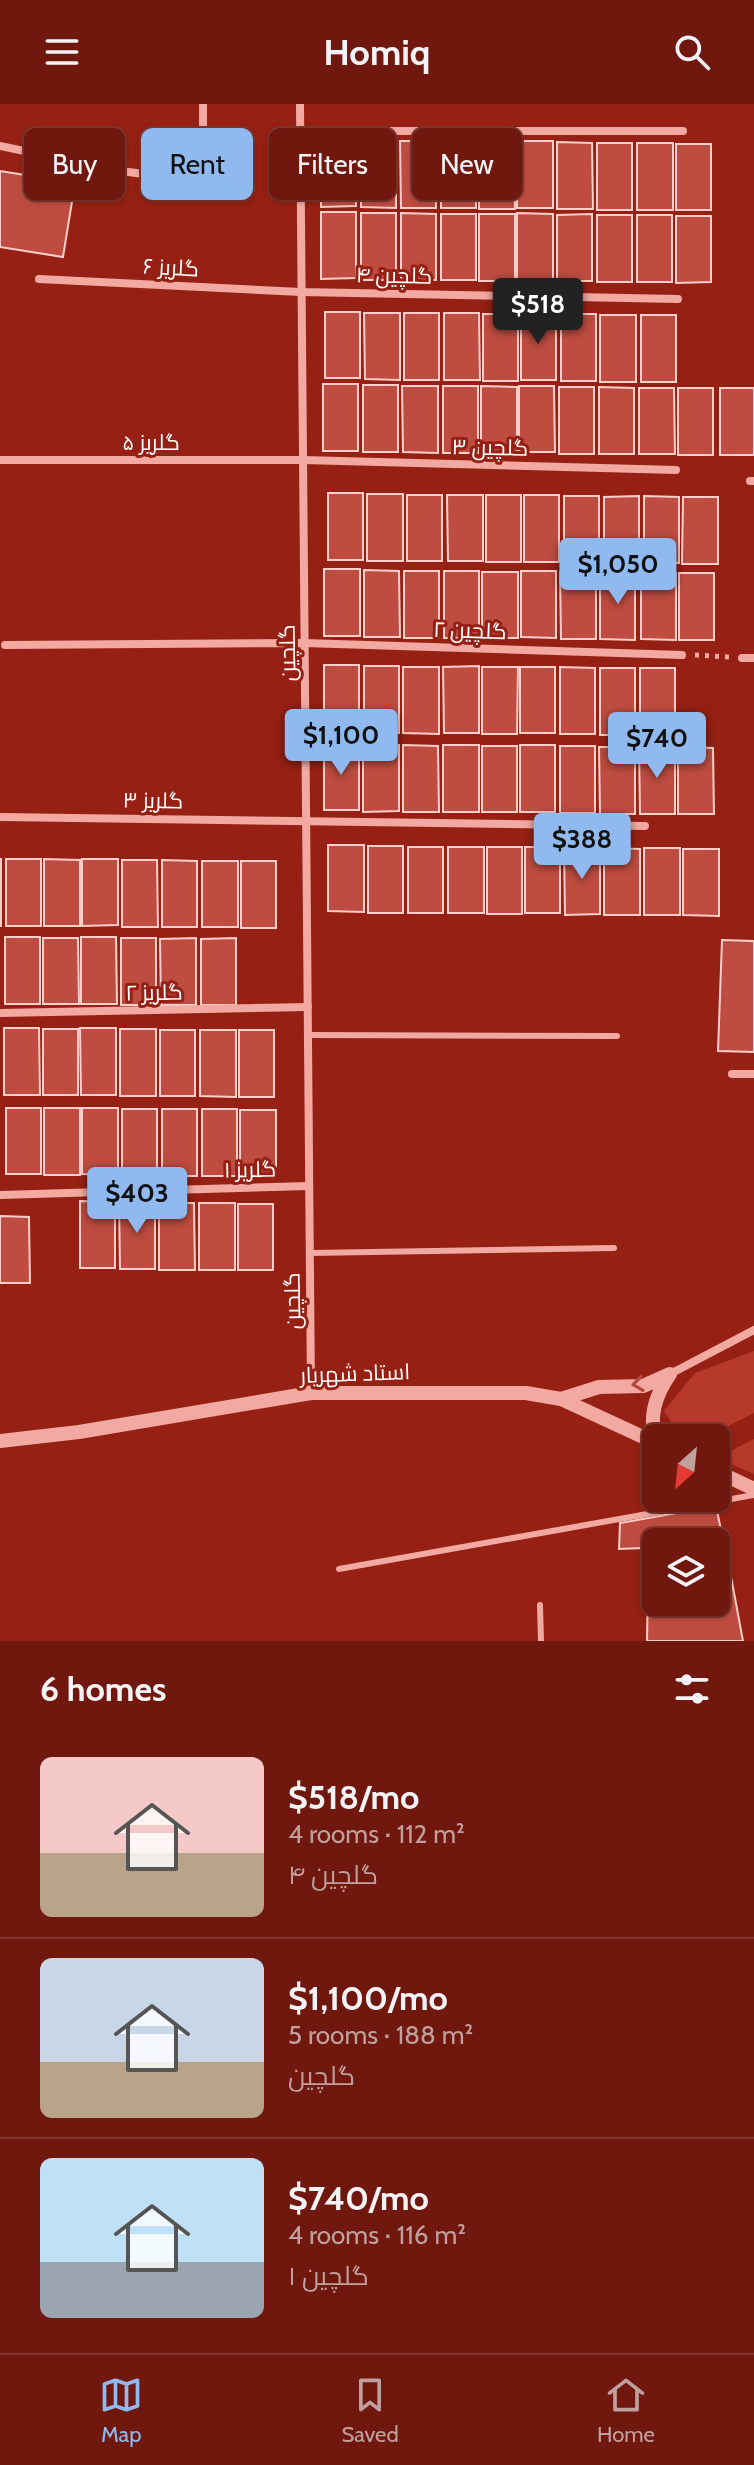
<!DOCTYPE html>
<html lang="en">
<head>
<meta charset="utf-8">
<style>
  :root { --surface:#70180e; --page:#752117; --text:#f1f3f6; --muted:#c0a09e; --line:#82372e; --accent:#90b9f0 }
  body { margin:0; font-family:Cabin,Cairo,sans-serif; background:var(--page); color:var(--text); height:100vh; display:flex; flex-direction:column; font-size:30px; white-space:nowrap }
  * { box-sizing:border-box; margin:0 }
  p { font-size:26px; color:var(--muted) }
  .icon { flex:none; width:44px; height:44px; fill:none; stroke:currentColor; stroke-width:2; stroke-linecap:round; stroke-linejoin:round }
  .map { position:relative; height:1537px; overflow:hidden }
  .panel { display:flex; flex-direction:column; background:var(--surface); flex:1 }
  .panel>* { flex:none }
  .top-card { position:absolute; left:24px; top:24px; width:706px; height:72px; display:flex; gap:16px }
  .needle { width:52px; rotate:207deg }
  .tools { position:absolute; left:642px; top:1320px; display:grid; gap:16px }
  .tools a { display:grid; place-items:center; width:88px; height:88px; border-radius:12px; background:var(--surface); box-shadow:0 2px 6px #0004,0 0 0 2px var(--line); font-size:40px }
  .price { position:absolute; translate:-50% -68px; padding:0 18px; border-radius:8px; background:var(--accent); color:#111; font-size:26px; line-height:52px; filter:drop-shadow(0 2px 4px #0008) }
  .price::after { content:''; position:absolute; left:50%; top:48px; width:24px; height:18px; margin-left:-12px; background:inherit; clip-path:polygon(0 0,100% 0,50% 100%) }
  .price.current { background:#222; color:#fff }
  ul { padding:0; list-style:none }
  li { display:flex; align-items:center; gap:24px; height:200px; padding:0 40px }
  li+li { border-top:2px solid var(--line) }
  li span { display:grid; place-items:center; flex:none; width:224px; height:160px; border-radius:12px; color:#555 }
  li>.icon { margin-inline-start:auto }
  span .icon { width:96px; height:96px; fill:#fffc; stroke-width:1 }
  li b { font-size:34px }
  h2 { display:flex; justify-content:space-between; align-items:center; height:96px; padding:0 40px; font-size:34px }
  .tag { padding:0 28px; border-radius:12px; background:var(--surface); box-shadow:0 2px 6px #0004,0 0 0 2px var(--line); font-size:28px; line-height:72px }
  .tag.current { background:var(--accent); color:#111 }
  header { display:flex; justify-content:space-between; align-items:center; height:104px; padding:0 40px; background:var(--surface); font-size:36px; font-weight:700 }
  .tabs { display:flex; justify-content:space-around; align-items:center; height:112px; border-top:2px solid var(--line); background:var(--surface); font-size:22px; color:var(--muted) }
  .tabs a { display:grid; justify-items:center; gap:4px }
  .tabs .current { color:var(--accent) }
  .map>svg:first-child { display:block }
  .green { fill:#b7392c }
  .building { fill:#be4c40; stroke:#fdceca; stroke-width:2 }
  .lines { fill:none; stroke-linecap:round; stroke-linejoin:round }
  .path { stroke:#f2a9a2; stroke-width:5; stroke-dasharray:4 6; stroke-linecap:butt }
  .service { stroke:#f2a9a2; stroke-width:6 }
  .minor { stroke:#f2a9a2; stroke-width:8 }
  .tertiary { stroke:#f2a9a2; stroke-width:14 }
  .oneway { stroke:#b1493e }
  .labels { text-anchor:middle; stroke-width:6; stroke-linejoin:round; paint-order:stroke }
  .street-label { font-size:22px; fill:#fff; stroke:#952013 }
</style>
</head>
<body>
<header><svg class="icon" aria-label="menu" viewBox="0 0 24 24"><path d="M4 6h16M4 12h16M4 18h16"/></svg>Homiq<svg class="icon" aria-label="search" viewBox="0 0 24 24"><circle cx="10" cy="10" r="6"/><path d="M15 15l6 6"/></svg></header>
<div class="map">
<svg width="754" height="1537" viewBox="0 0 754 1537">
  <rect width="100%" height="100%" fill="#952013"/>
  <g class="green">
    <path d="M754,1247v62l-47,24 -29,-4 -14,-22 31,-38z"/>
    <path d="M754,1335v35l-37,-16z"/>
  </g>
  <g class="building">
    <path d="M321,36h35v66l-35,1z"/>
    <path d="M361,37h35v67l-35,-1z"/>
    <path d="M400,37h36v67h-35z"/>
    <path d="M441,37l35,1v66h-35z"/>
    <rect x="517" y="37" width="36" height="67"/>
    <path d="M479,38h35l1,67h-36z"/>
    <path d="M557,38l35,1 1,66h-36z"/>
    <rect x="597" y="39" width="35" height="67"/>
    <rect x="637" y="39" width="36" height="67"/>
    <rect x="676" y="40" width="35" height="66"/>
    <path d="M0,67l75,12 -12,74 -63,-10z"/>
    <path d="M321,108h35v66l-35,1z"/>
    <rect x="361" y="109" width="35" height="67"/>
    <path d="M401,109l35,1v66h-35z"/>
    <path d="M517,109l36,1v66h-36z"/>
    <rect x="441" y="110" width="35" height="66"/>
    <rect x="479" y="110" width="36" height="67"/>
    <path d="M592,110v67h-35v-66z"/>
    <rect x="597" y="111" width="35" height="67"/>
    <rect x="637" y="111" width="35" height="67"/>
    <path d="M676,112h35v66l-35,1z"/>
    <rect x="325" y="208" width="35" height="66"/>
    <path d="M364,209h36v67l-35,-1z"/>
    <rect x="404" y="209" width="35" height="67"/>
    <path d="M444,209h35l1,67h-36z"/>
    <rect x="521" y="209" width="35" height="67"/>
    <rect x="483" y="210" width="35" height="67"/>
    <rect x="561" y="210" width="35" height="67"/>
    <rect x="600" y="211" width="36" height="67"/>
    <rect x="641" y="211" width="35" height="67"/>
    <rect x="323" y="280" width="35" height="67"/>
    <rect x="363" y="281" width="35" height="67"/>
    <path d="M402,282h36v67l-35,-1z"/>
    <rect x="443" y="282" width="35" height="67"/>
    <path d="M481,282l36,1v66h-36z"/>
    <path d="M519,282h35l1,66h-36z"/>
    <rect x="559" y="283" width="35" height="67"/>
    <path d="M599,283l35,1v66h-35z"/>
    <path d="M639,284h35l1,66h-36z"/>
    <rect x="678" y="284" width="35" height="67"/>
    <rect x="720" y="284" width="34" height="67"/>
    <rect x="328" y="389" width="35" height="67"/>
    <rect x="367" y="390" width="36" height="67"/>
    <rect x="407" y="391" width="35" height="66"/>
    <path d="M447,391h36v66h-35z"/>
    <rect x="486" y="391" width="35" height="67"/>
    <rect x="524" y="391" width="35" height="67"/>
    <path d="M564,392h35v67l-35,-1z"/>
    <path d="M639,392v67h-35v-66z"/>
    <path d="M644,392l35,1v66h-35z"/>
    <path d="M683,393h35v67h-36z"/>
    <rect x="324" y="465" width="36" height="67"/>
    <path d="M364,466l35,1 1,66h-36z"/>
    <rect x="404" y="467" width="35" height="67"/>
    <rect x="444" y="467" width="35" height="67"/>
    <path d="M521,467h35v67l-35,-1z"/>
    <rect x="482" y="468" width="36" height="66"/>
    <path d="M560,468h36v67h-35z"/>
    <path d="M600,469h35v67l-35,-1z"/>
    <path d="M641,469h35v67l-35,-1z"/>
    <rect x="679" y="469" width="35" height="67"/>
    <path d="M324,561h35v67l-35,-1z"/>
    <rect x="364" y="562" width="35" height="67"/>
    <path d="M479,562v67h-35l-1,-66z"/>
    <path d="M403,563h36v67l-36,-1z"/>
    <path d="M482,563h36l-1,67h-35z"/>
    <rect x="520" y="563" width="35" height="66"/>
    <path d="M560,563l35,1v66h-35z"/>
    <rect x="600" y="564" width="35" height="67"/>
    <rect x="640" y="564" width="35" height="67"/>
    <path d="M324,639l35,1v66h-35z"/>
    <path d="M363,640l36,1v66l-36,1z"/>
    <path d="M403,641l35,1 1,66h-36z"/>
    <rect x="443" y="641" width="36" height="67"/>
    <rect x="520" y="641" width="35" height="67"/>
    <rect x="482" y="642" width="35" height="66"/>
    <rect x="560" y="642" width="35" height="67"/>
    <path d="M599,643h36v67h-35z"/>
    <path d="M639,643h36v67h-35z"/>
    <path d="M678,643l35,1 1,66h-36z"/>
    <path d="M328,741h36v67l-36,-1z"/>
    <rect x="368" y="742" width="35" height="67"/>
    <rect x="408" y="743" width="35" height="66"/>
    <rect x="448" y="743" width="36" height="66"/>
    <rect x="487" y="743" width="35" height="67"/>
    <rect x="525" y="743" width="35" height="66"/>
    <path d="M564,743l36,1v66l-35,1z"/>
    <path d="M604,744l36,1v66h-36z"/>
    <rect x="644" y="744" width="36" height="67"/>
    <path d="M683,745h36v67l-36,-1z"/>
    <rect x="0" y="755" width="1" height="67"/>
    <rect x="6" y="755" width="35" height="67"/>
    <path d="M44,755l36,1v66h-36z"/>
    <path d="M82,755h36v66l-36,1z"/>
    <path d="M122,756h35l1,67h-36z"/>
    <path d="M162,756l35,1v66h-35z"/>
    <rect x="202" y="757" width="36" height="66"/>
    <rect x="241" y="757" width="35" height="67"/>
    <rect x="5" y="833" width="35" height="67"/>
    <path d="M81,833h35l1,67h-36z"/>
    <path d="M43,834h35l1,66h-36z"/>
    <rect x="121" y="834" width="35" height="67"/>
    <path d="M196,834v67h-35l-1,-66z"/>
    <path d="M236,834v67h-35v-66z"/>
    <path d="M722,836l32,1v111l-36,-1z"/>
    <path d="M4,924h35l1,67h-36z"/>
    <path d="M80,924h36v67h-35z"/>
    <rect x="43" y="925" width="35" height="66"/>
    <rect x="120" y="925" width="36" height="67"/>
    <rect x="160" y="926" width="35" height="66"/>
    <path d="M200,926h36v67l-36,-1z"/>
    <rect x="239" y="926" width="35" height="67"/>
    <rect x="6" y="1004" width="35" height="66"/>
    <rect x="44" y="1004" width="36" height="67"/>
    <path d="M82,1004h36v67l-36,-1z"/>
    <path d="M122,1005h35v67l-35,-1z"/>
    <rect x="162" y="1005" width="35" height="67"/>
    <rect x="202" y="1005" width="35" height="67"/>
    <rect x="240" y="1006" width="36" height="67"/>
    <path d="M80,1097l35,1v66h-35z"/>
    <path d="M119,1098h36v67h-35z"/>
    <path d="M159,1099h35l1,67h-36z"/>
    <rect x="199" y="1099" width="36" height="67"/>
    <rect x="238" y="1100" width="35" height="66"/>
    <path d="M0,1112l29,1 1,66h-30z"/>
    <path d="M716,1402l16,76h-16v-40h-60v39h-11l-2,-33 -24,1 1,-26z"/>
    <path d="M732,1478l11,59h-96l1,-55h8v16h60v-19z"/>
  </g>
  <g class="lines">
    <path class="path" d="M695,551l34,2"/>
    <g class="service">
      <path d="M308,931l309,1"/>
      <path d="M310,1149l304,-5"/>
      <path d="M339,1465l415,-74"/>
      <path d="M540,1501l1,36"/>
    </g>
    <g class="minor">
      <path d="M300,0l11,1289"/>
      <path d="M300,27h383"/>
      <path d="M0,42l114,24 66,9 17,-15 6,-29v-31"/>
      <path d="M39,175l262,13 377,7"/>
      <path d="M0,356h303l373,10"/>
      <path d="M750,377h4"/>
      <path d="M5,541l299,-2 378,12"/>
      <path d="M742,554h12"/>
      <path d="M0,713l645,9"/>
      <path d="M0,909l308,-6"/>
      <path d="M732,970h22"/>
      <path d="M0,1091l309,-9"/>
      <path d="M670,1270l84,-44"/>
    </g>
    <g class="tertiary">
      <path d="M561,1295l38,-12 44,-1 27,-12c-14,20 -22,43 -14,67"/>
      <path d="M0,1337l79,-9 232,-39h215l35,6 95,44"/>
      <path d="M716,1367l38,18"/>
    </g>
  </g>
  <defs><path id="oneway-chevron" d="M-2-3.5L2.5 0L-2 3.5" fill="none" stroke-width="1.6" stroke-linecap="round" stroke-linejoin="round" transform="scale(2)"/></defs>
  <use class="oneway" href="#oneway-chevron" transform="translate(638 1280) rotate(172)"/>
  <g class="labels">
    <g class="street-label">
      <text transform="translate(171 163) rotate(3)" y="8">گلریز ۶</text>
      <text transform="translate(394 171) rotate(1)" y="8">گلچین ۴</text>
      <text x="151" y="346">گلریز ۵</text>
      <text transform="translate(490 343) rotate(1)" y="8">گلچین ۳</text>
      <text transform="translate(470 526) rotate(2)" y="8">گلچین ۲</text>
      <text transform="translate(287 549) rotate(-91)" y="8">گلچین</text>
      <text transform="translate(153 696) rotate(1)" y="8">گلریز ۳</text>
      <text transform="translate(154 888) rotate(-1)" y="8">گلریز ۲</text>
      <text transform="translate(250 1065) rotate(-1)" y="8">گلریز ۱</text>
      <text transform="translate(292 1197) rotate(-91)" y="8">گلچین</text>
      <text transform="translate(355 1269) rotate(-2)" y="8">استاد شهریار</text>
    </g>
  </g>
</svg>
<div class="tools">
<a><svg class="needle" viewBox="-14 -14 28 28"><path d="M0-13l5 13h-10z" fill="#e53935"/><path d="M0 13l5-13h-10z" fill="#c0a09e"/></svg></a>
<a><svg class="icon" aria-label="layers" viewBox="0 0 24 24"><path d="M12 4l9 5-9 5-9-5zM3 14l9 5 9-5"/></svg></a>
</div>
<b class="price current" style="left:538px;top:242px">$518</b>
<b class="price" style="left:618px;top:502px">$1,050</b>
<b class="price" style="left:341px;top:673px">$1,100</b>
<b class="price" style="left:657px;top:676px">$740</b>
<b class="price" style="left:582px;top:777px">$388</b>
<b class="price" style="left:137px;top:1131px">$403</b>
<div class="top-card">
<a class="tag">Buy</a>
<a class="tag current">Rent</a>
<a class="tag">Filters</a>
<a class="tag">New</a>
</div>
</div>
<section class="panel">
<h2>6 homes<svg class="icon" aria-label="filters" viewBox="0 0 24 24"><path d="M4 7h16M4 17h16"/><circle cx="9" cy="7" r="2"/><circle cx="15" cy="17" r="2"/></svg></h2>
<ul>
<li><span style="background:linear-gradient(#f6c9c9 60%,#b9a48a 0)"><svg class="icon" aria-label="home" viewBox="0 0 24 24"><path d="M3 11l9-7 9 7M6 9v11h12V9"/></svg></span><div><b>$518/mo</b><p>4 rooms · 112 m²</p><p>گلچین ۴</p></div></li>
<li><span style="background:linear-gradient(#c9d6e8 65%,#b9a48a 0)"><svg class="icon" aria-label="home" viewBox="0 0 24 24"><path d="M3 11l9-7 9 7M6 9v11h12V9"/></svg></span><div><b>$1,100/mo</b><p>5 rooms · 188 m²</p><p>گلچین</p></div></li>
<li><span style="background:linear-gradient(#bfe0f5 65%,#9aa5b1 0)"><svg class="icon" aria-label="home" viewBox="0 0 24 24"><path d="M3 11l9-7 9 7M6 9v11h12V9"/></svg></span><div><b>$740/mo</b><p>4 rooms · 116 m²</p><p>گلچین ۱</p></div></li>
</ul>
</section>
<nav class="tabs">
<a class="current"><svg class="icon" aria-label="map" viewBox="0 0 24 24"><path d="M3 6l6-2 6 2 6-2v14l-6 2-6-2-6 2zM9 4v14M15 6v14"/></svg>Map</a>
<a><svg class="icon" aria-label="saved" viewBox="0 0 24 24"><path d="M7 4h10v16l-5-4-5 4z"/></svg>Saved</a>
<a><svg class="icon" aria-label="home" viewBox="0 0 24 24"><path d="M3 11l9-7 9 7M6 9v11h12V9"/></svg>Home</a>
</nav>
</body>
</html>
